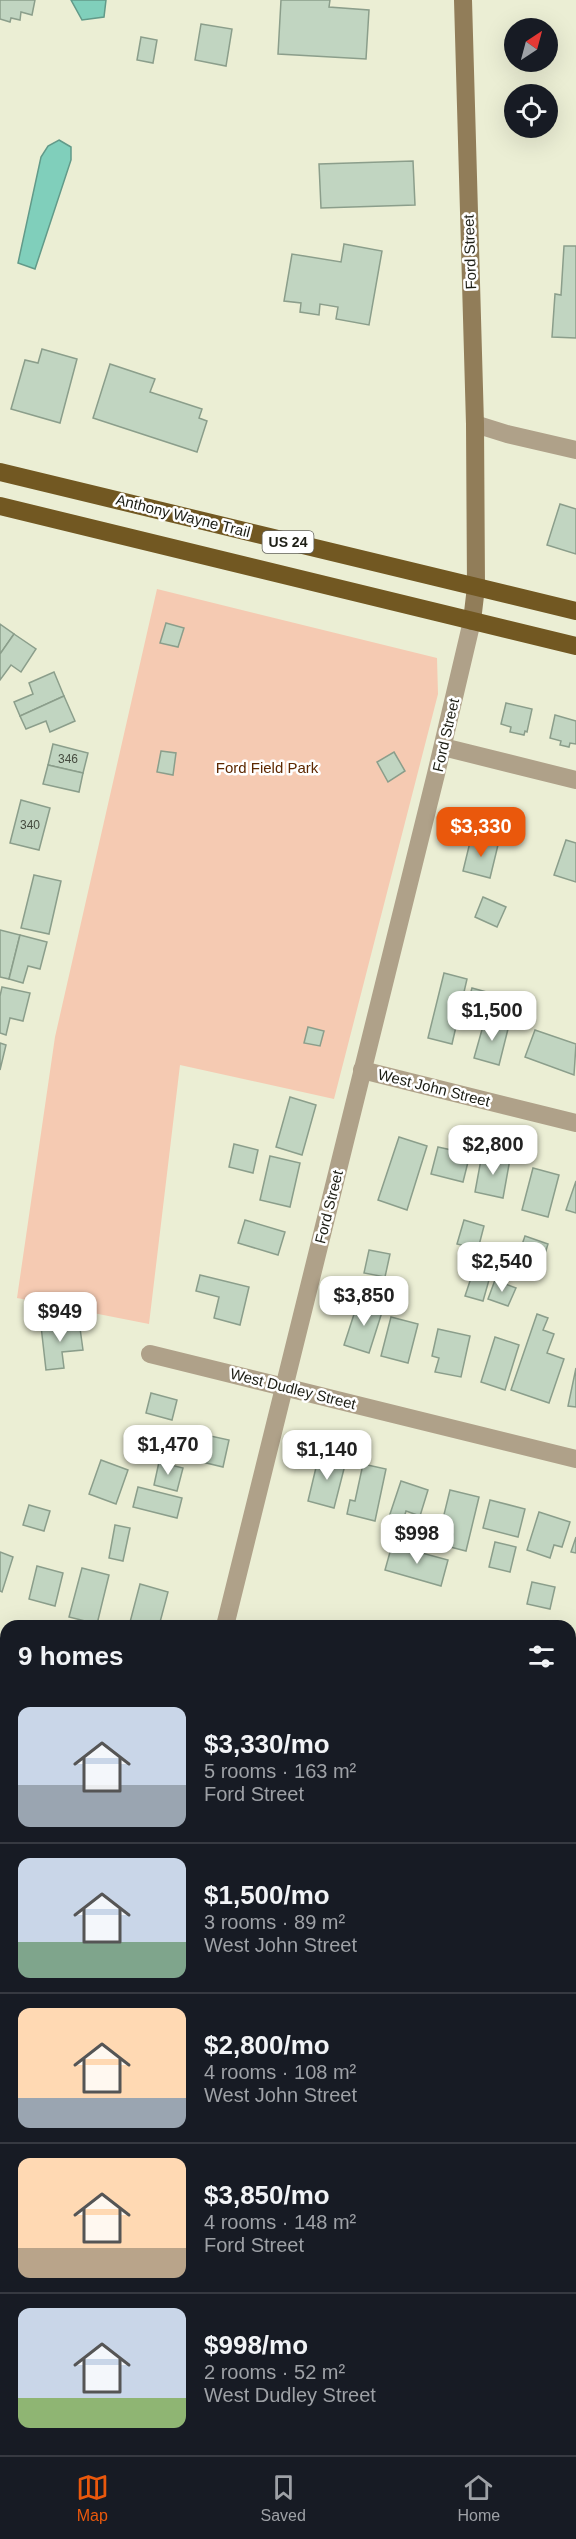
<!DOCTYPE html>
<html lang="en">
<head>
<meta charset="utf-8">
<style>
  :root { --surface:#171b24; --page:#20242c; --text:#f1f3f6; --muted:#9ea1a6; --line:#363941; --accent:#ea580c }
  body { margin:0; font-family:Arial,sans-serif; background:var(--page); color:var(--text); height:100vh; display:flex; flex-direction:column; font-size:22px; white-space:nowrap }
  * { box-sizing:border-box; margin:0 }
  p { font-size:20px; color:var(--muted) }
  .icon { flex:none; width:33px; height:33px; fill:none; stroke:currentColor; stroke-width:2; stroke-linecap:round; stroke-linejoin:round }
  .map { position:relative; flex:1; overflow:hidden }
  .side { position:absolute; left:0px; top:1620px; width:576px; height:836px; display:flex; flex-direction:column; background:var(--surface); border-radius:18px 18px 0 0; box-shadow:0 6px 24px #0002 }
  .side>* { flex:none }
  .needle { width:39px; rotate:36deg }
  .tools { position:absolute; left:504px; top:18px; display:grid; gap:12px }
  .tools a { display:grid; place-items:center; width:54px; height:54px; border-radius:50%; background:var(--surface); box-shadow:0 6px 24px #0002; font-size:30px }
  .price { position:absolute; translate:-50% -51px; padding:0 14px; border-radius:12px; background:#fff; color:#222; font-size:20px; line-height:39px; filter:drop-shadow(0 2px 3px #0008) }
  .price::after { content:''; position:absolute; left:50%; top:36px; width:18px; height:14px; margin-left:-9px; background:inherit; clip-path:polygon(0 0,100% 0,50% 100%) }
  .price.on { background:var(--accent); color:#fff }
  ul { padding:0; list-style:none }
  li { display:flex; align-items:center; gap:18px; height:150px; padding:0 18px }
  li+li { border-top:2px solid var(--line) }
  li span { display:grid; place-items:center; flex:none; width:168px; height:120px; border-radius:12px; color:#555 }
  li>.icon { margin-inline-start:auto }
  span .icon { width:72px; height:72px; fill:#fffc; stroke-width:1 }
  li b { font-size:26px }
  h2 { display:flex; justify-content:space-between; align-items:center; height:72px; padding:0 18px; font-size:26px }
  .dock { display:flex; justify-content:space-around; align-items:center; height:84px; border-top:2px solid var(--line); background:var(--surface); font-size:16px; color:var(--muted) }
  .dock a { display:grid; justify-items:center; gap:3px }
  .dock .on { color:var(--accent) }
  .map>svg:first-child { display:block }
  .green { fill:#f5cab2 }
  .water { fill:#80cfbb; stroke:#629a89; stroke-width:1.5 }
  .building { fill:#c1d5c1; stroke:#8b9e8b; stroke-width:1.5 }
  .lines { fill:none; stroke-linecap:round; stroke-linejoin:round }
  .minor { stroke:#afa189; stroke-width:18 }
  .tertiary { stroke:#afa189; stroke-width:18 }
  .secondary { stroke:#917d59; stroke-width:18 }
  .trunk { stroke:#725822; stroke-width:18 }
  .labels { text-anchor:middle; stroke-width:5; stroke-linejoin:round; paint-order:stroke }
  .number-label { font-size:12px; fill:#464c40 }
  .shield { fill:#fff; stroke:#61625b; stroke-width:1.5 }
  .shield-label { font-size:14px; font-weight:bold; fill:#1d1e15 }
  .street-label { font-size:15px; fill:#1d1e15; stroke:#fff }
  .park-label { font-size:15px; fill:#5d2801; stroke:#fff }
</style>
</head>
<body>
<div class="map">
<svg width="576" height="2455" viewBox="0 0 576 2455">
  <rect width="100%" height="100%" fill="#ebeed4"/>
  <path class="green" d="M157,589l280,69 1,36 -104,405 -154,-34 -31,259 -132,-26 38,-261z"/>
  <g class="water">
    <path d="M71,0h35l-2,17 -22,3z"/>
    <path d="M59,140l12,7v13l-36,109 -17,-6 23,-106 7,-11z"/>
  </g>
  <g class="building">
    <path d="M0,0h35l-3,15 -11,-3 -1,8 -9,-2 -1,4 -10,-3z"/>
    <path d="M281,0h49l-1,7 40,3 -3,49 -88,-5z"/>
    <path d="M201,24l31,5 -6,37 -31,-6z"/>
    <path d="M141,37l16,3 -4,23 -16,-3z"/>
    <path d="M413,161l2,44 -94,3 -2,-44z"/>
    <path d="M344,244l38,7 -13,74 -33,-6 2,-12 -18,-3 -1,11 -19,-3 1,-9 -17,-2 8,-47 49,8z"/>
    <path d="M564,246h12v92l-24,-1 3,-43 6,1z"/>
    <path d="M42,349l35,10 -17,64 -49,-14 14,-49 13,3z"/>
    <path d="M110,364l45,15 -5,13 52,17 -3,9 8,3 -10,31 -104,-34z"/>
    <path d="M560,504l16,5v45l-29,-9z"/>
    <path d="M166,623l18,5 -6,19 -18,-4z"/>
    <path d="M0,624l14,10 -14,20z"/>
    <path d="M14,634l22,15 -15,23 -10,-7 -11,15v-26z"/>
    <path d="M54,672l10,24 -44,20 -6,-14 19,-8 -4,-11z"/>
    <path d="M64,696l11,25 -25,11 -4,-11 -20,8 -6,-13z"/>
    <path d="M506,703l26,6 -5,23 -2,-1 -1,4 -14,-3 1,-5 -10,-3z"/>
    <path d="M555,715l21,6v23l-6,-1 -1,4 -9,-2 1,-4 -11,-3z"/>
    <path d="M53,744l35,9 -5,20 -35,-8z"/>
    <path d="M161,751l15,2 -3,22 -16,-3z"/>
    <path d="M394,752l11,19 -17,11 -11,-20z"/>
    <path d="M48,765l35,8 -4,19 -36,-8z"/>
    <path d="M21,800l29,8 -11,42 -29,-7z"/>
    <path d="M471,838l27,7 -8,33 -27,-7z"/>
    <path d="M566,840l10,3v39l-22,-7z"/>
    <path d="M34,875l27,6 -12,53 -28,-6z"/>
    <path d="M483,897l23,10 -9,20 -22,-10z"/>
    <path d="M0,930l20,5 -11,44 -9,-2z"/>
    <path d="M20,935l27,7 -7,27 -12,-3 -5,17 -14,-4z"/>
    <path d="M444,973l23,6 -15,65 -24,-6z"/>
    <path d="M2,987l28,6 -7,28 -13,-3 -4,17 -6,-2v-37z"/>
    <path d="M472,988l22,6 -7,22 -21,-6z"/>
    <path d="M485,1019l24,6 -10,40 -25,-7z"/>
    <path d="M308,1027l16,4 -4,15 -16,-3z"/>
    <path d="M535,1030l41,14 -2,31 -49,-18z"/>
    <path d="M0,1043l6,2 -6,25z"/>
    <path d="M290,1097l26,8 -14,50 -26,-8z"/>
    <path d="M399,1137l28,9 -20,64 -29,-10z"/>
    <path d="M234,1144l24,6 -5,23 -24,-6z"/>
    <path d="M438,1147l32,7 -7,28 -32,-8z"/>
    <path d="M482,1154l28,5 -7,39 -28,-6z"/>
    <path d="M270,1156l30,7 -10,44 -30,-7z"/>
    <path d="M533,1168l26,7 -11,42 -26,-7z"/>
    <path d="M576,1181v32l-10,-3z"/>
    <path d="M245,1220l40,12 -7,23 -40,-12z"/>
    <path d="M464,1220l20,6 -6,23 -21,-5z"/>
    <path d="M525,1236l23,8 -7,23 -24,-8z"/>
    <path d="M369,1250l21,4 -5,23 -21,-4z"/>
    <path d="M200,1275l49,12 -9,38 -26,-7 5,-21 -23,-6z"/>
    <path d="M472,1275l17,5 -6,21 -18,-5z"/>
    <path d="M495,1280l21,8 -8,18 -20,-7z"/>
    <path d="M358,1302l25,7 -14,44 -25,-8z"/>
    <path d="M537,1314l11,4 -5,12 11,4 -7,19 17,6 -15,44 -38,-13z"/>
    <path d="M391,1317l27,7 -10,39 -27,-7z"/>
    <path d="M79,1321l4,29 -21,2 2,16 -18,2 -5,-44z"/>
    <path d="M438,1329l32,7 -9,41 -26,-5 4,-14 -7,-2z"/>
    <path d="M495,1337l24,8 -14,45 -24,-8z"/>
    <path d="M576,1368v39l-8,-1z"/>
    <path d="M151,1393l26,7 -5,20 -26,-7z"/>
    <path d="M183,1430l46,10 -6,27 -46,-11z"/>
    <path d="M319,1455l27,6 -12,47 -26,-7z"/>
    <path d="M101,1460l27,10 -12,34 -27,-10z"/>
    <path d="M159,1462l24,6 -6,23 -23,-6z"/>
    <path d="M363,1464l23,5 -11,52 -28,-7 3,-14 5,1z"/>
    <path d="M401,1481l27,9 -8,26 -14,-5 -3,10 -14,-4z"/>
    <path d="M138,1487l44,11 -5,20 -44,-11z"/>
    <path d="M450,1490l29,7 -13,54 -16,-4 3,-13 -13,-3z"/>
    <path d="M490,1500l35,9 -7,28 -35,-9z"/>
    <path d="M29,1505l21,6 -6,20 -21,-6z"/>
    <path d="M539,1512l31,10 -8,25 -8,-2 -4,13 -23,-8z"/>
    <path d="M115,1525l15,3 -7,33 -14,-3z"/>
    <path d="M576,1537v16l-5,-1z"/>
    <path d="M495,1542l21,5 -6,25 -21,-5z"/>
    <path d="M392,1545l56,15 -7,26 -56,-16z"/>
    <path d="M0,1552l13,5 -11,35 -2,-1z"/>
    <path d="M37,1566l26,7 -8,33 -26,-7z"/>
    <path d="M82,1568l27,7 -12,49 -28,-7z"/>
    <path d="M532,1582l23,5 -5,22 -23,-5z"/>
    <path d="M140,1584l28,8 -9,34h-30z"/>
    <path d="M570,1660l6,1 -5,24h-1z"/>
    <path d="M576,1664v22l-5,-1z"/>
    <path d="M0,1698l6,1v33l-6,-1z"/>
    <path d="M570,1716l6,1v26l-6,-1z"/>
    <path d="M0,1788l6,1 -2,15 -4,-1z"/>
    <path d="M0,1923l6,2v31l-6,-2z"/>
    <path d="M0,2193l6,2v28l-6,-2z"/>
    <path d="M572,2206l4,1v56l-6,-2v-48z"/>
    <path d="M570,2317l6,1 -6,29z"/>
    <path d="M0,2399l6,2 -6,21z"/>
    <path d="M74,2450h72l-2,5h-71z"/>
    <path d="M156,2450h61l-2,5h-61z"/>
  </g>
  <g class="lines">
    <g class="minor">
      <path d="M475,424l32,10 69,16"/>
      <path d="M443,747l133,33"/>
      <path d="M362,1070l214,53"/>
      <path d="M150,1354l426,105"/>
      <path d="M225,1626l211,-852 36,-153"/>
      <path d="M570,2053l6,-24"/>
      <path d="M0,2324l6,1"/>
      <path d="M503,2450l22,5"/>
      <path d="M27,2455l1,-5"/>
    </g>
    <g class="tertiary">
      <path d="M0,1651l6,2"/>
      <path d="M570,1794l6,1"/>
      <path d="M0,1991l6,1"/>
      <path d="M570,2134l6,1"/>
    </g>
    <path class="secondary" d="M463,0l12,424 1,163 -4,34"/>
    <g class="trunk">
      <path d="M0,472l576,139"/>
      <path d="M0,506l576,140"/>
    </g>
  </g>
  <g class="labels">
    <g class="number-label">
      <text x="68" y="763">346</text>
      <text x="30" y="829">340</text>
    </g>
    <rect class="shield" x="262.5" y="531" width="51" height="22" rx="4.5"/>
    <g class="shield-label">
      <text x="288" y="547">US 24</text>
    </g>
    <g class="street-label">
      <text transform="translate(470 252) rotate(-92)" y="5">Ford Street</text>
      <text transform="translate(183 516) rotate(14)" y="5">Anthony Wayne Trail</text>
      <text transform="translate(446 735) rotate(-77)" y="5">Ford Street</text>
      <text transform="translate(434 1088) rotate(14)" y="5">West John Street</text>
      <text transform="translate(329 1207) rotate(-76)" y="5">Ford Street</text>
      <text transform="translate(293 1389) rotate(14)" y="5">West Dudley Street</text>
    </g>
    <g class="park-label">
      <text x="267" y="773">Ford Field Park</text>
    </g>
  </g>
</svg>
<div class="tools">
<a><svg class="needle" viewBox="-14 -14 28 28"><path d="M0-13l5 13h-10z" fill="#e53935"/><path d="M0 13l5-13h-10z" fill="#9ea1a6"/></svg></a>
<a><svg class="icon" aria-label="locate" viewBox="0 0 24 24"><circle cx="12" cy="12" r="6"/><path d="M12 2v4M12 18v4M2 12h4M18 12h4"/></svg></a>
</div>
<b class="price on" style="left:481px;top:858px">$3,330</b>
<b class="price" style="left:492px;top:1042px">$1,500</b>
<b class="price" style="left:493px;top:1176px">$2,800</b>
<b class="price" style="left:502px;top:1293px">$2,540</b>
<b class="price" style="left:364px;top:1327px">$3,850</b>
<b class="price" style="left:60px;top:1343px">$949</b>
<b class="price" style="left:168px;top:1476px">$1,470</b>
<b class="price" style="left:327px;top:1481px">$1,140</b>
<b class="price" style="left:417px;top:1565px">$998</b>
<section class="side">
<h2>9 homes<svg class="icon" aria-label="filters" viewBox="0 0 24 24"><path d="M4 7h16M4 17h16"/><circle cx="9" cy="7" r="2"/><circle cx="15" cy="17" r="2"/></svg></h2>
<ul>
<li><span style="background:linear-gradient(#c9d6e8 65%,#9aa5b1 0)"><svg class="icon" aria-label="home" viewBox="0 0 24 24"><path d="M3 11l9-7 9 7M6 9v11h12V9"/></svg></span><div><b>$3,330/mo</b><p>5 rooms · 163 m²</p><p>Ford Street</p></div></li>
<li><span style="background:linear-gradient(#c9d6e8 70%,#7fa58c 0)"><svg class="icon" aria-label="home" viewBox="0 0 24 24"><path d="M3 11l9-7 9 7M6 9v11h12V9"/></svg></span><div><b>$1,500/mo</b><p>3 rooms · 89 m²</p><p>West John Street</p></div></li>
<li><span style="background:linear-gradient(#ffd9b3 75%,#9aa5b1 0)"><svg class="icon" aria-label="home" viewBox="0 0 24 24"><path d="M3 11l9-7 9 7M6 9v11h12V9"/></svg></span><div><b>$2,800/mo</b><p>4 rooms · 108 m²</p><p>West John Street</p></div></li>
<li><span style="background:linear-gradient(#ffd9b3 75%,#b9a48a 0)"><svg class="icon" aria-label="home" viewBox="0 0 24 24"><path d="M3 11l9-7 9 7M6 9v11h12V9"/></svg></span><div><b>$3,850/mo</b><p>4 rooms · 148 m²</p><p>Ford Street</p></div></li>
<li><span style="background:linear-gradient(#c9d6e8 75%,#8fb573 0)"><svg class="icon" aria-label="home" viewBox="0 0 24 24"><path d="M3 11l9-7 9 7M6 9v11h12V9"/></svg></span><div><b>$998/mo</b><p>2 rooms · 52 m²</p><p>West Dudley Street</p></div></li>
</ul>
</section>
</div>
<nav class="dock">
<a class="on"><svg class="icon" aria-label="map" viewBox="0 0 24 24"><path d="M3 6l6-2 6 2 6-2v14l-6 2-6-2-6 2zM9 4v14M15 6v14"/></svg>Map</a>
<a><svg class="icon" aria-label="saved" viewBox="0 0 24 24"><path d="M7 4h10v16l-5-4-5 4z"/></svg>Saved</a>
<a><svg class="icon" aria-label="home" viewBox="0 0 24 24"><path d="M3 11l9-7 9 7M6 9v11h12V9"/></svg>Home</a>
</nav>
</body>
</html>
